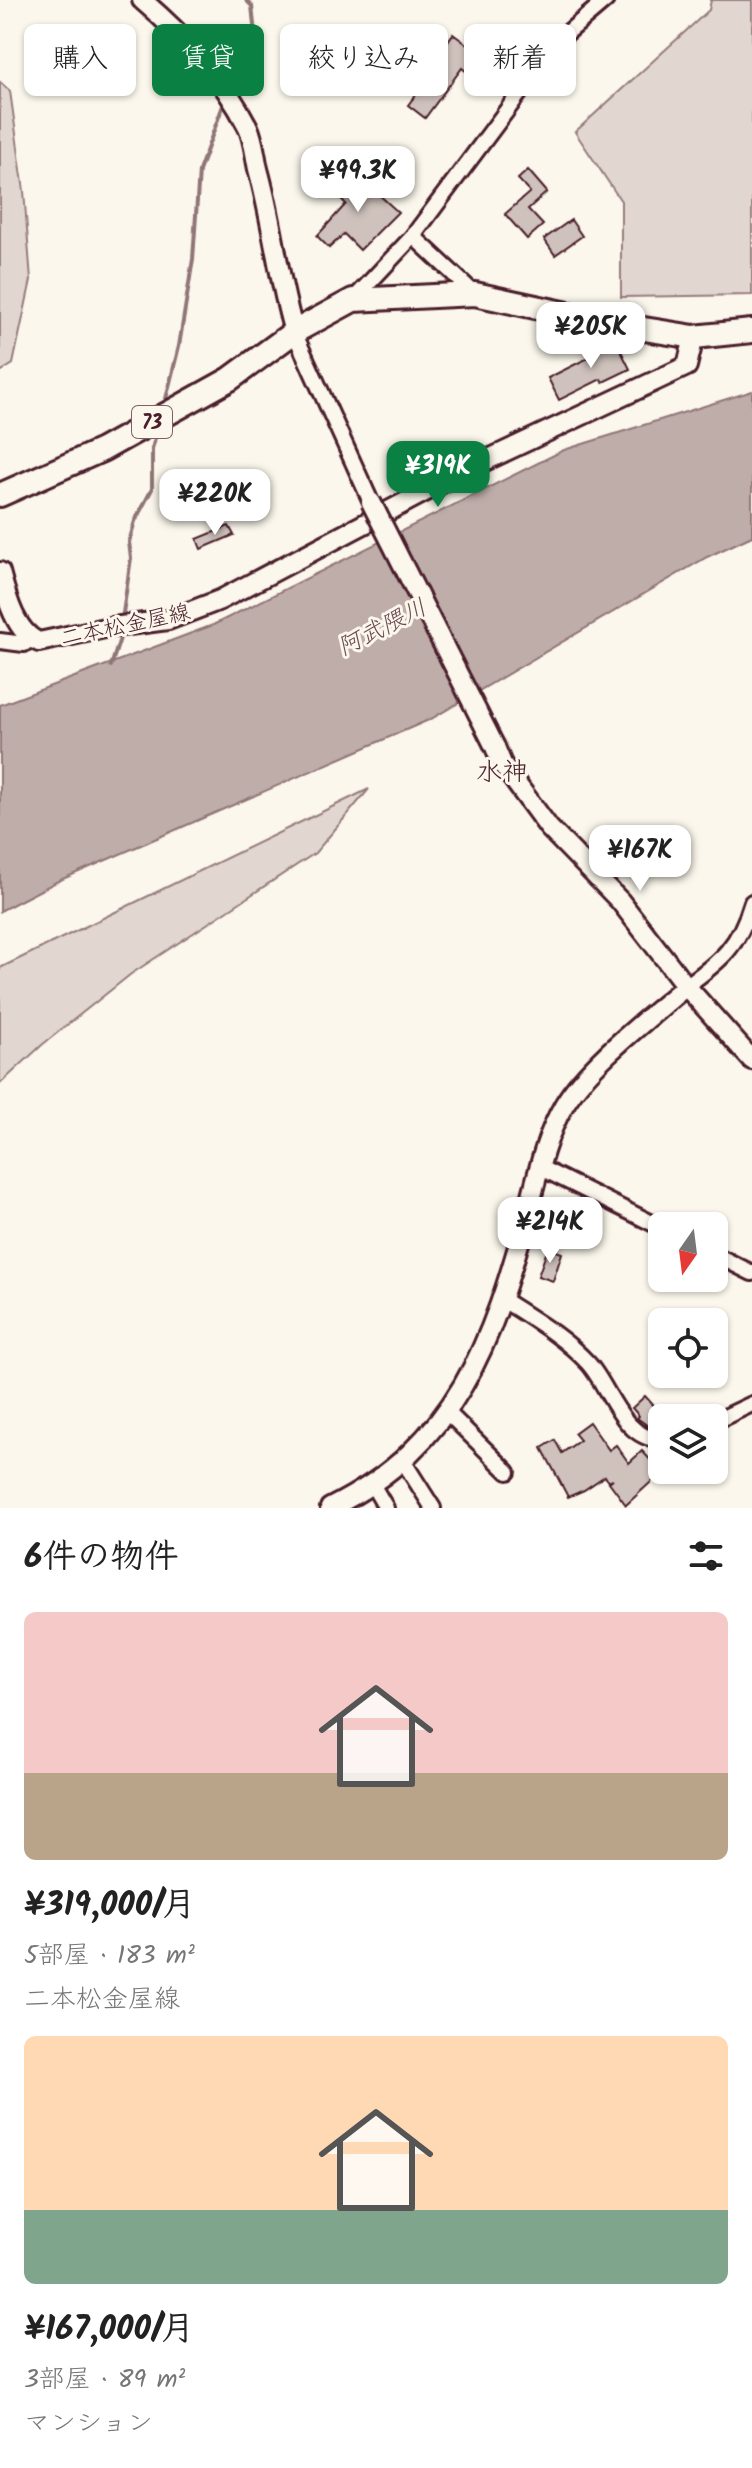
<!DOCTYPE html>
<html lang="ja">
<head>
<meta charset="utf-8">
<style>
  :root { --surface:#fff; --page:#f2f2f2; --text:#222; --muted:#767676; --accent:#0b8043 }
  body { margin:0; font-family:Kalam,"Klee One",sans-serif; background:var(--page); color:var(--text); height:100vh; display:flex; flex-direction:column; font-size:30px; white-space:nowrap }
  * { box-sizing:border-box; margin:0 }
  p { font-size:26px; color:var(--muted) }
  .icon { flex:none; width:44px; height:44px; fill:none; stroke:currentColor; stroke-width:2; stroke-linecap:round; stroke-linejoin:round }
  .map { position:relative; height:1508px; overflow:hidden }
  .details { display:flex; flex-direction:column; background:var(--surface); flex:1 }
  .details>* { flex:none }
  .guide { position:absolute; left:24px; top:24px; width:704px; height:72px; display:flex; gap:16px }
  .needle { width:52px; rotate:194deg }
  .buttons { position:absolute; left:648px; top:1212px; display:grid; gap:16px }
  .buttons a { display:grid; place-items:center; width:80px; height:80px; border-radius:12px; background:var(--surface); box-shadow:0 2px 6px #0004; font-size:40px }
  .price { position:absolute; translate:-50% -68px; padding:0 18px; border-radius:16px; background:#fff; color:#222; font-size:26px; line-height:52px; filter:drop-shadow(0 2px 4px #0008) }
  .price::after { content:''; position:absolute; left:50%; top:48px; width:24px; height:18px; margin-left:-12px; background:inherit; clip-path:polygon(0 0,100% 0,50% 100%) }
  .price.current { background:var(--accent); color:#fff }
  ul { padding:0; list-style:none }
  li { display:grid; align-content:center; gap:16px; height:424px; padding:0 24px }
  li span { display:grid; place-items:center; height:248px; border-radius:12px; color:#555 }
  li>.icon { margin-inline-start:auto }
  span .icon { width:144px; height:144px; fill:#fffc; stroke-width:1 }
  li b { font-size:34px }
  h2 { display:flex; justify-content:space-between; align-items:center; height:96px; padding:0 24px; font-size:34px }
  .chip { padding:0 28px; border-radius:12px; background:var(--surface); box-shadow:0 2px 6px #0004; font-size:28px; line-height:72px }
  .chip.current { background:var(--accent); color:#fff }
  .map>svg:first-child { display:block }
  .green { fill:#e2d7d0; stroke:#967b7e; stroke-width:2 }
  .water { fill:#bfadaa; stroke:#907477; stroke-width:2 }
  .lines { fill:none; stroke-linecap:round; stroke-linejoin:round }
  .stream { stroke:#907477; stroke-width:4 }
  .building { fill:#cfc2bc; stroke:#4a1f2b; stroke-width:2 }
  .minor-casing { stroke:#4a1f2b; stroke-width:20 }
  .tertiary-casing { stroke:#4a1f2b; stroke-width:24 }
  .primary-casing { stroke:#4a1f2b; stroke-width:28 }
  .minor { stroke:#fbf7ec; stroke-width:14 }
  .tertiary { stroke:#fbf7ec; stroke-width:18 }
  .primary { stroke:#fbf7ec; stroke-width:22 }
  .tertiary-bridge-casing { stroke:#4a1f2b; stroke-width:24; stroke-linecap:butt }
  .tertiary-bridge { stroke:#fbf7ec; stroke-width:18 }
  .labels { text-anchor:middle; stroke-width:6; stroke-linejoin:round; paint-order:stroke }
  .shield { fill:#fbf7ec; stroke:#7f6065; stroke-width:2 }
  .shield-label { font-size:20px; font-weight:bold; fill:#4a1f2b }
  .street-label { font-size:22px; fill:#4a1f2b; stroke:#fbf7ec }
  .water-label { font-size:24px; font-style:italic; fill:#6d4a51; stroke:#fbf7ec }
  .quarter-label { font-size:26px; fill:#4a1f2b; stroke:#fbf7ec }
</style>
</head>
<body>
<div class="map">
<svg width="752" height="1508" viewBox="0 0 752 1508">
  <rect width="100%" height="100%" fill="#fbf7ec"/>
  <filter id="ink" filterUnits="userSpaceOnUse"><feTurbulence type="fractalNoise" baseFrequency=".0125" numOctaves="2"/><feDisplacementMap in="SourceGraphic" scale="16" xChannelSelector="R" yChannelSelector="G"/><feConvolveMatrix kernelMatrix="1 2 1 2 8 2 1 2 1" color-interpolation-filters="sRGB"/></filter>
  <g filter="url(#ink)">
    <g class="green">
      <path d="M711,0h41v295l-131,2v-96l-46,-69 134,-122z"/>
      <path d="M0,82l10,9 14,100 7,89 -18,84 -13,8z"/>
      <path d="M369,789l-54,64 -184,121 -89,71 -42,39v-116z"/>
    </g>
    <path class="water" d="M752,391v145l-45,21 -276,162 -373,162 -58,30v-206l213,-80 351,-175z"/>
    <g class="lines">
      <g class="stream">
        <path d="M231,89l25,-45 -4,-38 -6,-6"/>
        <path d="M164,407l15,-61 14,-87 6,-88 26,-71"/>
        <path d="M122,620l9,-62 -2,-16 6,-21 17,-32v-40l6,-22"/>
        <path d="M111,666l11,-34"/>
      </g>
    </g>
    <g class="building">
      <path d="M453,34l27,20 -13,18 -5,-4 -37,50 -17,-13 37,-49 -5,-4z"/>
      <path d="M528,170l19,22 -19,17 15,16 -16,14 -22,-25 25,-22 -12,-13z"/>
      <path d="M353,171l45,41 -38,38 -16,-16 -15,14 -12,-12 29,-32 -13,-14z"/>
      <path d="M571,220l11,16 -27,19 -11,-16z"/>
      <path d="M615,339l15,30 -27,13 -2,-3 -42,21 -11,-22 42,-21 -2,-4z"/>
      <path d="M229,526l5,9 -33,14 -4,-10z"/>
      <path d="M548,1248l14,5 -9,28 -15,-5z"/>
      <path d="M645,1396l17,19v14l-11,-1 -14,-10 2,-2 -7,-8z"/>
      <path d="M589,1422l20,28 7,-5 13,18 13,-12 20,21 -36,33 -17,-23 4,-3 -5,2 -3,-5 -21,14 -16,7 -26,-49 13,-8 7,13 18,-13 -6,-7z"/>
    </g>
    <g class="lines">
      <defs>
        <g id="minor">
          <path d="M413,236l62,58"/>
          <path d="M353,300l60,-64 147,-197 46,-39"/>
          <path d="M294,332l77,170"/>
          <path d="M0,641l24,3 7,-5"/>
          <path d="M686,986c36,-26 53,-40 66,-84"/>
          <path d="M539,1167l123,61"/>
          <path d="M714,1254l38,19"/>
          <path d="M502,1299c29,19 61,37 86,64 22,24 35,79 74,76"/>
          <path d="M447,1412l61,60"/>
          <path d="M714,1422l38,-18"/>
          <path d="M402,1459l31,49"/>
          <path d="M372,1484l14,24"/>
        </g>
        <g id="tertiary">
          <path d="M142,0c43,37 80,76 106,127 6,13 7,29 10,42 15,54 20,109 36,163"/>
          <path d="M0,572c6,23 15,61 39,70l66,-14 63,-8 52,-20 252,-133 215,-101 7,-29"/>
          <path d="M495,747l7,17 47,64 71,73 66,85 66,74"/>
          <path d="M330,1508c127,-63 162,-166 197,-293 10,-37 17,-76 37,-110 24,-41 85,-87 122,-119"/>
        </g>
        <path id="primary" d="M0,495l102,-45 128,-71 64,-47 59,-32 122,-6 144,31 75,12 58,-6"/>
      </defs>
      <use href="#minor" class="minor-casing"/>
      <use href="#tertiary" class="tertiary-casing"/>
      <use href="#primary" class="primary-casing"/>
      <use href="#minor" class="minor"/>
      <use href="#tertiary" class="tertiary"/>
      <use href="#primary" class="primary"/>
      <defs>
        <path id="tertiary-bridge" d="M371,502l124,245"/>
      </defs>
      <use href="#tertiary-bridge" class="tertiary-bridge-casing"/>
      <use href="#tertiary-bridge" class="tertiary-bridge"/>
    </g>
  </g>
  <g class="labels">
    <rect class="shield" x="132" y="406" width="40" height="32" rx="6"/>
    <g class="shield-label">
      <text x="152" y="429">73</text>
    </g>
    <g class="street-label">
      <text transform="translate(125 624) rotate(-12)" y="8">二本松金屋線</text>
    </g>
    <g class="water-label">
      <text transform="translate(382 627) rotate(-27)" y="8">阿武隈川</text>
    </g>
    <g class="quarter-label">
      <text x="502" y="780">水神</text>
    </g>
  </g>
</svg>
<div class="buttons">
<a><svg class="needle" viewBox="-14 -14 28 28"><path d="M0-13l5 13h-10z" fill="#e53935"/><path d="M0 13l5-13h-10z" fill="#767676"/></svg></a>
<a><svg class="icon" aria-label="locate" viewBox="0 0 24 24"><circle cx="12" cy="12" r="6"/><path d="M12 2v4M12 18v4M2 12h4M18 12h4"/></svg></a>
<a><svg class="icon" aria-label="layers" viewBox="0 0 24 24"><path d="M12 4l9 5-9 5-9-5zM3 14l9 5 9-5"/></svg></a>
</div>
<b class="price" style="left:358px;top:214px">¥99.3K</b>
<b class="price" style="left:591px;top:370px">¥205K</b>
<b class="price current" style="left:438px;top:509px">¥319K</b>
<b class="price" style="left:215px;top:537px">¥220K</b>
<b class="price" style="left:640px;top:893px">¥167K</b>
<b class="price" style="left:550px;top:1265px">¥214K</b>
<div class="guide">
<a class="chip">購入</a>
<a class="chip current">賃貸</a>
<a class="chip">絞り込み</a>
<a class="chip">新着</a>
</div>
</div>
<section class="details">
<h2>6件の物件<svg class="icon" aria-label="filters" viewBox="0 0 24 24"><path d="M4 7h16M4 17h16"/><circle cx="9" cy="7" r="2"/><circle cx="15" cy="17" r="2"/></svg></h2>
<ul>
<li><span style="background:linear-gradient(#f6c9c9 65%,#b9a48a 0)"><svg class="icon" aria-label="home" viewBox="0 0 24 24"><path d="M3 11l9-7 9 7M6 9v11h12V9"/></svg></span><div><b>¥319,000/月</b><p>5部屋 · 183 m²</p><p>二本松金屋線</p></div></li>
<li><span style="background:linear-gradient(#ffd9b3 70%,#7fa58c 0)"><svg class="icon" aria-label="home" viewBox="0 0 24 24"><path d="M3 11l9-7 9 7M6 9v11h12V9"/></svg></span><div><b>¥167,000/月</b><p>3部屋 · 89 m²</p><p>マンション</p></div></li>
</ul>
</section>
</body>
</html>
